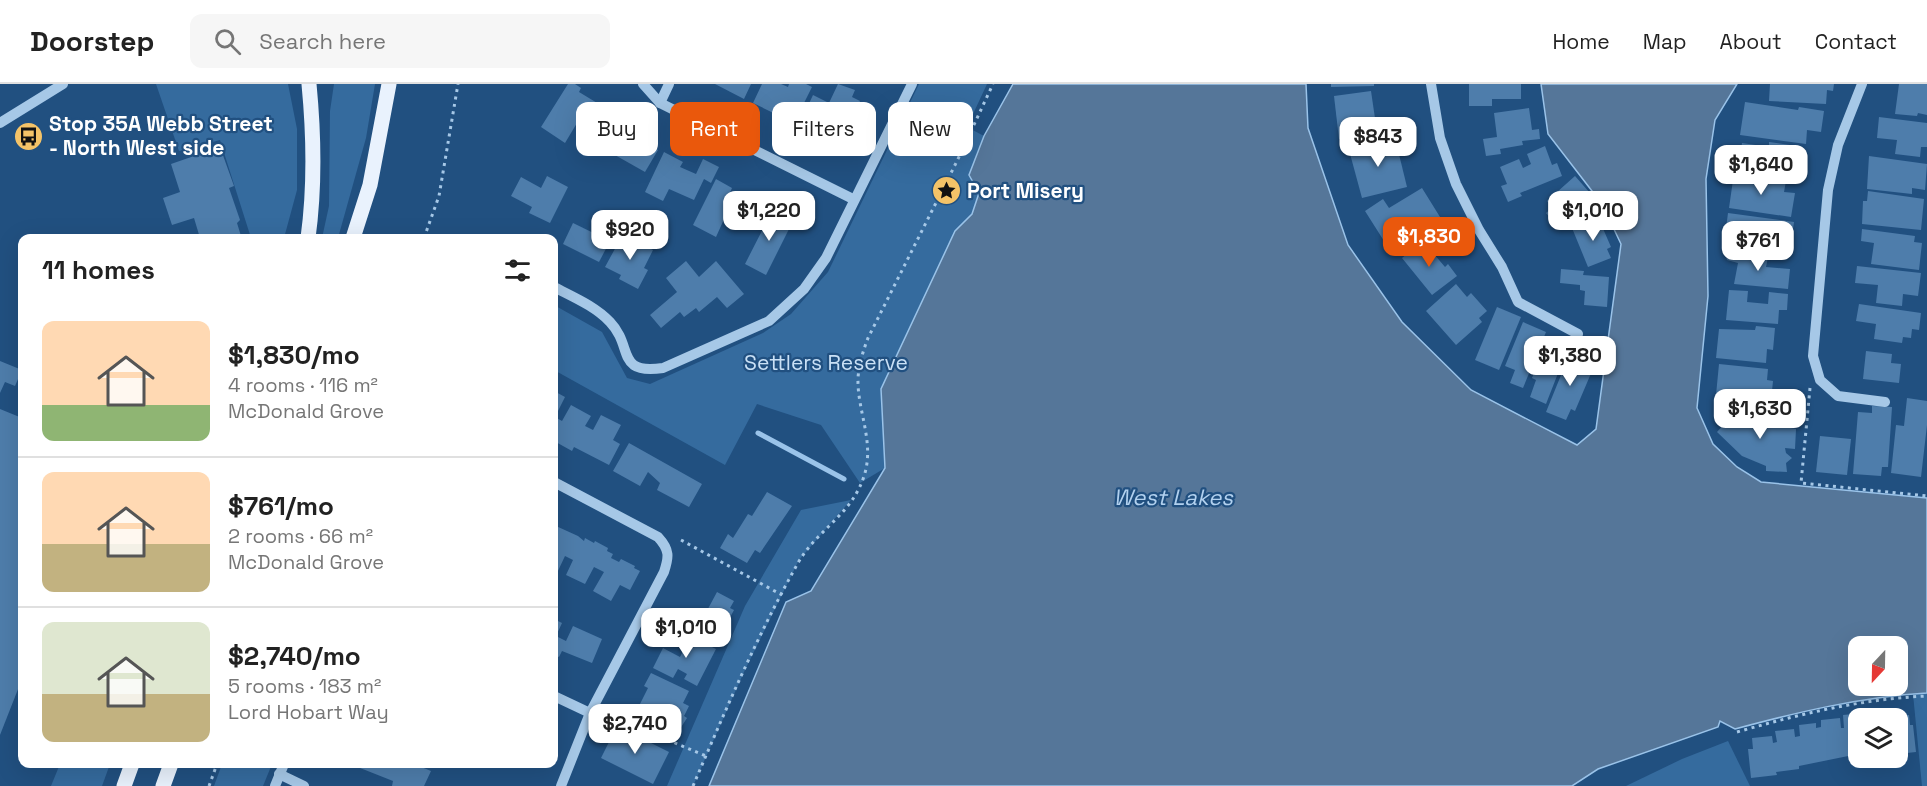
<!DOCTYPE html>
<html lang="en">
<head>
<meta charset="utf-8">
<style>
  :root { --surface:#fff; --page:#f6f6f6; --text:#222; --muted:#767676; --line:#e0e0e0; --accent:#ea580c }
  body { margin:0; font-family:"Space Grotesk",sans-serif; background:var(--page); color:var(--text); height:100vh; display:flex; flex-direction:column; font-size:22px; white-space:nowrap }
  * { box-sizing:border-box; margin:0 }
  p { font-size:20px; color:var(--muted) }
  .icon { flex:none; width:33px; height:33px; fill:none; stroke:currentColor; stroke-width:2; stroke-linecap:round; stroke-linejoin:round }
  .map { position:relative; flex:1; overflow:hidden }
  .panel { position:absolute; left:18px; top:150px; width:540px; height:534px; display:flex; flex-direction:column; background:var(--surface); border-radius:12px; box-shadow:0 6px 24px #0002 }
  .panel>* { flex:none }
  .hud { position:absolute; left:576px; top:18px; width:570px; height:54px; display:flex; gap:12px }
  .needle { width:39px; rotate:202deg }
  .fabs { position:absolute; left:1848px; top:552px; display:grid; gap:12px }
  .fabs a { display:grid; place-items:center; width:60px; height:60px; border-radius:12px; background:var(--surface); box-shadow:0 6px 24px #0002; font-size:30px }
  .price { position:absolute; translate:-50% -51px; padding:0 14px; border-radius:12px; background:#fff; color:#222; font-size:20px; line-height:39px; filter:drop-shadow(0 2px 3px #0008) }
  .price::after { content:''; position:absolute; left:50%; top:36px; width:18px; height:14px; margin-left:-9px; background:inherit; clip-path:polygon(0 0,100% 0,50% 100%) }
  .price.active { background:var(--accent); color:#fff }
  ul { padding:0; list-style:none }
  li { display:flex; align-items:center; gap:18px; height:150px; padding:0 24px }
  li+li { border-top:2px solid var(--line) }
  li span { display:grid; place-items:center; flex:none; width:168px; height:120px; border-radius:12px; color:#555 }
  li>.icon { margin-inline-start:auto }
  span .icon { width:72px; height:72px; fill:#fffc; stroke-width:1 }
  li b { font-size:26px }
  h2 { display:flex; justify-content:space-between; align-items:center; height:72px; padding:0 24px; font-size:26px }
  .tag { padding:0 21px; border-radius:12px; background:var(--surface); box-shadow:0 6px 24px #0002; font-size:21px; line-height:54px }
  .tag.active { background:var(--accent); color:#fff }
  header { display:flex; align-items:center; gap:36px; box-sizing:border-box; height:84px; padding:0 30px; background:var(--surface); border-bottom:2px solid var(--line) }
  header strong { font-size:28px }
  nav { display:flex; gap:33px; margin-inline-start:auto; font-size:21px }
  .search { width:420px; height:54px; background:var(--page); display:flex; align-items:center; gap:15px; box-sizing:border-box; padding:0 21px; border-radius:12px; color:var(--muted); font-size:22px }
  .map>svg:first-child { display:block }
  .green { fill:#356b9e }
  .water { fill:#557699; stroke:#9ac3e9; stroke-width:1.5; fill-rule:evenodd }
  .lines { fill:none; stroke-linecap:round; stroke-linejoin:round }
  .stream { stroke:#9ac3e9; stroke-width:5 }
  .building { fill:#4e7dab }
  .path { stroke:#a6c8e7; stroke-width:3; stroke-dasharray:3 4.5; stroke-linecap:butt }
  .minor { stroke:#a6c8e7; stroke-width:10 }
  .major { stroke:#e9f2fd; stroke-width:15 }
  .labels { text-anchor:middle; stroke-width:4.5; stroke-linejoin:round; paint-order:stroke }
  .poi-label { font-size:21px; font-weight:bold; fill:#fff; stroke:#215080; text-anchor:start }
  .park-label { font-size:21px; fill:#cae1f6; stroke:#215080 }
  .water-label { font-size:22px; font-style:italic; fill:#b2d1ef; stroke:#215080 }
</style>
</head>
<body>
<header>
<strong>Doorstep</strong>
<div class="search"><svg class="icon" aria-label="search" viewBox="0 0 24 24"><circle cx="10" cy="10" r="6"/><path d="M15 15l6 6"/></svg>Search here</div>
<nav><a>Home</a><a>Map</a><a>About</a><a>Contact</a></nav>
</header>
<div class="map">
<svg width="1927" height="702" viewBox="0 0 1927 702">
  <rect width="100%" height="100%" fill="#215080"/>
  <g class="green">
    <path d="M156,0h132l9,45v61l-13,48h-33l-31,-98 -41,11z"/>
    <path d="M334,0h41l-9,54 -28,100h-16l7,-32 1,-95z"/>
    <path d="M919,0h68l-20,43 17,9 -8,19 3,38 -7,21 -17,17 -74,158 4,79 -25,15 -39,-58 -64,-21 -32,61 -171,-95v-65l48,27 25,46 23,6 113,-51 28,-19 37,-42z"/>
    <path d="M851,416l-52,60 -55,112 -51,114h-26l78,-180 56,-96z"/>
    <path d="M1927,609v93h-5l-9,-92z"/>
    <path d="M1728,657l22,45h-124l56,-27z"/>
    <path d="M60,680h50l-8,22h-51z"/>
    <path d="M222,680h50l-9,22h-49z"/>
  </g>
  <path class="water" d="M1013,0h293l2,44 40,117 54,77 69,68 106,55 19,-16 25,-185 -19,-40 -54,-70 -7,-50h196l-22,36 -9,59 2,117 -11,112 16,36 24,23 24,15 166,16v195c-66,4 -129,19 -192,36l-15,-8 -2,6 -120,42 -26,17h-863l77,-184 25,-11 74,-123 -4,-79 74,-158 17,-17 7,-21 -10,-18 15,-39zM1858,562h40v40h-40z"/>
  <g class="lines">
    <path class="stream" d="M758,349l86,46"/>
  </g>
  <g class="building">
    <path d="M568,0h7l6,4 -2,4 33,20 -12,19 -20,-13 -15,25 -24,-16z"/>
    <path d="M715,0h36l-7,15z"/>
    <path d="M762,0h19l7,3 1,-3h17l6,3 -18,36 -41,-20z"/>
    <path d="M838,0l17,6 -3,7 8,4 -21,46 -41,-20 15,-32 16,8z"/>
    <path d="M1331,0h43v2l-43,1z"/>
    <path d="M1469,0h52v15h-29v7h-23z"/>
    <path d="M1770,0h64l-1,7 -6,-1 -1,14 -57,-3z"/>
    <path d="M1899,0h28v31l-9,-2 -1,3 -22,-2z"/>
    <path d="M1371,7l6,41 -38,7 -5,-43z"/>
    <path d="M1745,18l53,8 1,-3 25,4 -3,21 -14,-2 -1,14 -66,-9z"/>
    <path d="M1529,24l3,22 7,-1 1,10 -18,2 1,4 -23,4 1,5 -15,2 -3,-17 14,-2 -3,-24z"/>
    <path d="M1879,33l48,6v24h-6l-1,10 -25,-3 2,-14 -20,-2z"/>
    <path d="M612,40l46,26 -13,22 -46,-26z"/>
    <path d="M1395,54l12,49 -45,11 -13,-48z"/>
    <path d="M1769,58l21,3v4l13,2 -3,22 -61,-9 3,-21 27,4z"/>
    <path d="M1545,62l7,19 5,-2 5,13 -42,17 2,3 -14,6 -7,-16 6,-2 -7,-17 19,-8 4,9 8,-4 -4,-10z"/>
    <path d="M220,63l14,39 -5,2 11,32 -3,3 4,13 -3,2h-38l-6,-20 -22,7 -9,-27 17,-6 -9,-28z"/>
    <path d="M664,68l19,10 -3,5 16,7 7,-15 16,8 -8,16 -7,-4 -10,21 -25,-11 -6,12 -18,-9z"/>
    <path d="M1869,72l58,8 -2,26 -13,-2v6l-45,-5z"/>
    <path d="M1734,89l52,8 -2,11 11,1 -4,24 -62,-9z"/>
    <path d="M547,92l21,11 -18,36 -21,-10 3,-6 -21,-11 10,-19 20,11z"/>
    <path d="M1575,92l22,25 -26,23 -7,-8 -9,8 -9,-11 7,-6 -6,-6z"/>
    <path d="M716,95l16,9 -3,7 26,13 -10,19 -20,-10 -9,20 -23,-12z"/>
    <path d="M1422,104l23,37 -20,12 -10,-16 -4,3 11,17 -21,13 -11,-17 -6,4 -19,-30 18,-12 6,9z"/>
    <path d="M1868,107l56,8 -3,31 -59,-6 1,-23h4z"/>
    <path d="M774,123l16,8 -4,8 5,2 -25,50 -21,-11z"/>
    <path d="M1728,129l66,9 -2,15 -14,-2 -2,11 -18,-3v6l-34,-5z"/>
    <path d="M1595,134l3,7 3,-1 10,23 -4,2 4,9 -23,9 -16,-39z"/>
    <path d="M573,139l37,18 -11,21 -36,-18z"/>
    <path d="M1862,145l53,7 -1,6 8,1 -3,27 -48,-6 3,-21 -13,-2z"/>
    <path d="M623,150l30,16 -9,18 4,2 -10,19 -19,-10 2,-4 -16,-8z"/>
    <path d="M1423,157l22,26 3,-3 9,12 -25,19 -30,-37z"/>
    <path d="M1731,168l37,5 -2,10 24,2 -2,20 -54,-5 4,-21 -11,-3 -1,-4z"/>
    <path d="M686,177l13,16 17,-16 28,33 -17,14 -10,-11 -18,15 -3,-4 -12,9 -4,-5 -19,16 -11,-13 27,-23 -11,-14z"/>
    <path d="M1857,182l64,7 -3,23 -15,-2 -1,12 -26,-3 2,-18 -23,-2z"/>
    <path d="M1561,185l23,2 -1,4 26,2 -2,30 -23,-2 1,-14 -5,-1v-5l-20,-2z"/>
    <path d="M1456,200l11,13 4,-4 16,18 -8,7 3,4 -26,23 -30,-34z"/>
    <path d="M1729,206l19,1 -1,11 21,2 1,-12 19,2 -1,16h-8l-1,14 -52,-4z"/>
    <path d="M1859,220l62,9 -2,17 -7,-1 -1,9 -8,-1 -1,6 -28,-4 2,-15 -20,-3z"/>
    <path d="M1497,223l24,10 -22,53 -24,-10z"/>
    <path d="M1523,238l23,10 -23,56 -13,-5 5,-13 -10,-4z"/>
    <path d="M1756,242l19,2 -2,22 -6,-1 -1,14 -50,-5 3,-29 36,1z"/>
    <path d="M1548,253l21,8 -23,59 -16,-7 6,-17 -4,-2z"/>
    <path d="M1866,267l26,3 -1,9 10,1 -2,19 -36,-4z"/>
    <path d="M1570,269l25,11 -20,47 -4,-2 -5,11 -20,-8z"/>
    <path d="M0,277l22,9 -7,16 -10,-4 -5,11z"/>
    <path d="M1719,280l49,5 -1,11 6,1 -2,20 -55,-6z"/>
    <path d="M554,307l11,6 -10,20 7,4 9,-16 20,11 -6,10 8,4 8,-15 20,10 -8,15 7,4 -11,21 -35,-18 -2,4 -18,-10z"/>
    <path d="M1907,314l20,3v24l-6,52 -30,-4 5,-48 8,1z"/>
    <path d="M1872,322l20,1 -4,60h-6l-1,9 -28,-2 5,-62 14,1z"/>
    <path d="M0,325l22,9v261l-22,56z"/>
    <path d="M1748,326l28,15 20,4 -1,20 -10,-1 1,5 6,5 -6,5 1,9 -21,-1v-5l-24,-10 -25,-24 16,-18 5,4z"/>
    <path d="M1820,352l31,3 -4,36 -31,-3z"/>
    <path d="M629,359l73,41 -13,23 -32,-17 3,-7 -12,-11 -8,14 -27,-15z"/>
    <path d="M767,408l25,14 -32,47 -5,-3 -8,13 -27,-15 8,-14 5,4 15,-24 4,2z"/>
    <path d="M556,442l22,10 6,5 1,-3 9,5 1,-2 13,7 -1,3 6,3 -2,4 8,4 2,-3 14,7 -1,2 6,3 -10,19 -10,-5 -9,16 -18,-10 11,-19 -10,-5 -9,17 -19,-9 7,-15 -8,-4 -8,17 -3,-2v-41z"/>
    <path d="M717,508l17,9 -4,7 4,2 -18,34 -21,-11z"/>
    <path d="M554,535l8,4 -6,13 10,5 7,-15 29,13 -10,24 -30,-12 -3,6 -5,-2z"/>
    <path d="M677,546l39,19 -19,37 -13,-7 3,-5 -9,-5 -5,9 -20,-10 10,-20 17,9 4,-8 -13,-7z"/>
    <path d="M651,589l38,18 -6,12 6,3 -5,10 3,2 -11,17 -41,-21 13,-26 -4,-2z"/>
    <path d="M1883,627v7h-25v36l-59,12v3l-23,3 1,3 -26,3 -3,-29h5l-1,-11 20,-2 1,7 4,-1 -2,-11 19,-2 1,8 5,-1 -1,-11 17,-2v5l5,-1v-7l19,-2 1,10h3l-1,-13z"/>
    <path d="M1909,631l1,10h3l3,27 -18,2v-36l-8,-1z"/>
    <path d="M617,642l52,26 -16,32 -52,-26z"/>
    <path d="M350,680h64l17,7 -7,15h-32l1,-5z"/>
  </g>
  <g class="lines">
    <g class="path">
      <path d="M424,154l15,-42 19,-112"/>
      <path d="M1810,304l-9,95 126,13"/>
      <path d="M681,456l101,55"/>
      <path d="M607,626l37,20 62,26"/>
      <path d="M1737,648c63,-18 124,-33 190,-36"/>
      <path d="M209,702l8,-22"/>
      <path d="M693,702c32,-75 65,-152 105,-223 19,-34 55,-48 67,-90 9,-33 -8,-63 -7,-95 1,-14 5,-27 10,-40l89,-177 36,-77"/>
    </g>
    <g class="minor">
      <path d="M643,0l17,19 193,96"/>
      <path d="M1431,0l9,54 16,46 23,46 23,37 16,35 60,32"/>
      <path d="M1862,0l-24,61 -10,45 -15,166 7,24 18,16 47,6"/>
      <path d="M660,19l9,-19"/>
      <path d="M0,39l63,-39"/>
      <path d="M554,203c19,10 41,19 56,35 24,25 5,53 53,46l106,-47 35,-32 22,-31 86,-174"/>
      <path d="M554,398l104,55c12,13 11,20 6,35l-74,141 -29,73"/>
      <path d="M554,612l36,17"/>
      <path d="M279,690l25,12"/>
      <path d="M275,702l9,-22"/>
    </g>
    <g class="major">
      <path d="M308,154c7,-51 6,-102 1,-154"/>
      <path d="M353,154l17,-53 19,-101"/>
      <path d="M124,702l8,-22"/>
      <path d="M163,702l8,-22"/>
    </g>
  </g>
  <defs>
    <symbol id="bus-disc" viewBox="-11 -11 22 22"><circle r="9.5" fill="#f4c368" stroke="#215080"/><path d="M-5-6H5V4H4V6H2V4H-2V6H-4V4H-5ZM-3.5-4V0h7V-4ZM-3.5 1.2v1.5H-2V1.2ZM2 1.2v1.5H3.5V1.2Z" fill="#111"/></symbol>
    <symbol id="sight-disc" viewBox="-11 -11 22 22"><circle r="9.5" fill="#f4c368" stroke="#215080"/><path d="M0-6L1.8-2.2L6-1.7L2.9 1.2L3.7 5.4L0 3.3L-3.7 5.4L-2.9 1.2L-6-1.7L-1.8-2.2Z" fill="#111"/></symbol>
  </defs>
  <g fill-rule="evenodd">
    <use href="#bus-disc" x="12" y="36" width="33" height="33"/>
    <use href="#sight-disc" x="930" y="90" width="33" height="33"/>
  </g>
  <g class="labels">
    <g class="poi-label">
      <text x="49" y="47">Stop 35A Webb Street<tspan x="49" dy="24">- North West side</tspan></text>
      <text x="967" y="114">Port Misery</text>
    </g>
    <g class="park-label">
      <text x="826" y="286">Settlers Reserve</text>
    </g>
    <g class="water-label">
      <text x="1173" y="421">West Lakes</text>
    </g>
  </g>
</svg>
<div class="fabs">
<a><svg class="needle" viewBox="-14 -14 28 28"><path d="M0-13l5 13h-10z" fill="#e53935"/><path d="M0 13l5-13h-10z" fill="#767676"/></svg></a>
<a><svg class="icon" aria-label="layers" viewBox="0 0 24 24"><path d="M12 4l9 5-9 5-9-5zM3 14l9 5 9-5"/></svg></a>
</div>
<b class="price" style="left:1378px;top:84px">$843</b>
<b class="price" style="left:1761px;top:112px">$1,640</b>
<b class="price" style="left:769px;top:158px">$1,220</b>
<b class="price" style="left:1593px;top:158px">$1,010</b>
<b class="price" style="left:630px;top:177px">$920</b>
<b class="price active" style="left:1429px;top:184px">$1,830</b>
<b class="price" style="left:1758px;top:188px">$761</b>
<b class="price" style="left:1570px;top:303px">$1,380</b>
<b class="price" style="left:1760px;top:356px">$1,630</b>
<b class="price" style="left:686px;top:575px">$1,010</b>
<b class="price" style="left:635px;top:671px">$2,740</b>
<div class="hud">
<a class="tag">Buy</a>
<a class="tag active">Rent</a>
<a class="tag">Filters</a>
<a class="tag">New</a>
</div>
<section class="panel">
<h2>11 homes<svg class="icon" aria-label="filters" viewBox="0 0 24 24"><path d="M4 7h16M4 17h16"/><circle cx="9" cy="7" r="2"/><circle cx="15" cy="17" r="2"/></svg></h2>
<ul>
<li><span style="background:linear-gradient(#ffd9b3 70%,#8fb573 0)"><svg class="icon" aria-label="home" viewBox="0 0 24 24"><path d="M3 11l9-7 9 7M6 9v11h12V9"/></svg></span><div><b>$1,830/mo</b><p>4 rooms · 116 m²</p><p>McDonald Grove</p></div></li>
<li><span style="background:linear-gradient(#ffd9b3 60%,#c2b280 0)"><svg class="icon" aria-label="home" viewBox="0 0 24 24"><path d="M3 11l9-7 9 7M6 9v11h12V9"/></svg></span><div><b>$761/mo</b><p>2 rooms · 66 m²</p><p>McDonald Grove</p></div></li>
<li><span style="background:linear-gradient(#dfe7d0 60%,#c2b280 0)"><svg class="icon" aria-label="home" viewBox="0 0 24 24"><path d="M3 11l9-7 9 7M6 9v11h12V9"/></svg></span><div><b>$2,740/mo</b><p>5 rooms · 183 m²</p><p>Lord Hobart Way</p></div></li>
</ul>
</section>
</div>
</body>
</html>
